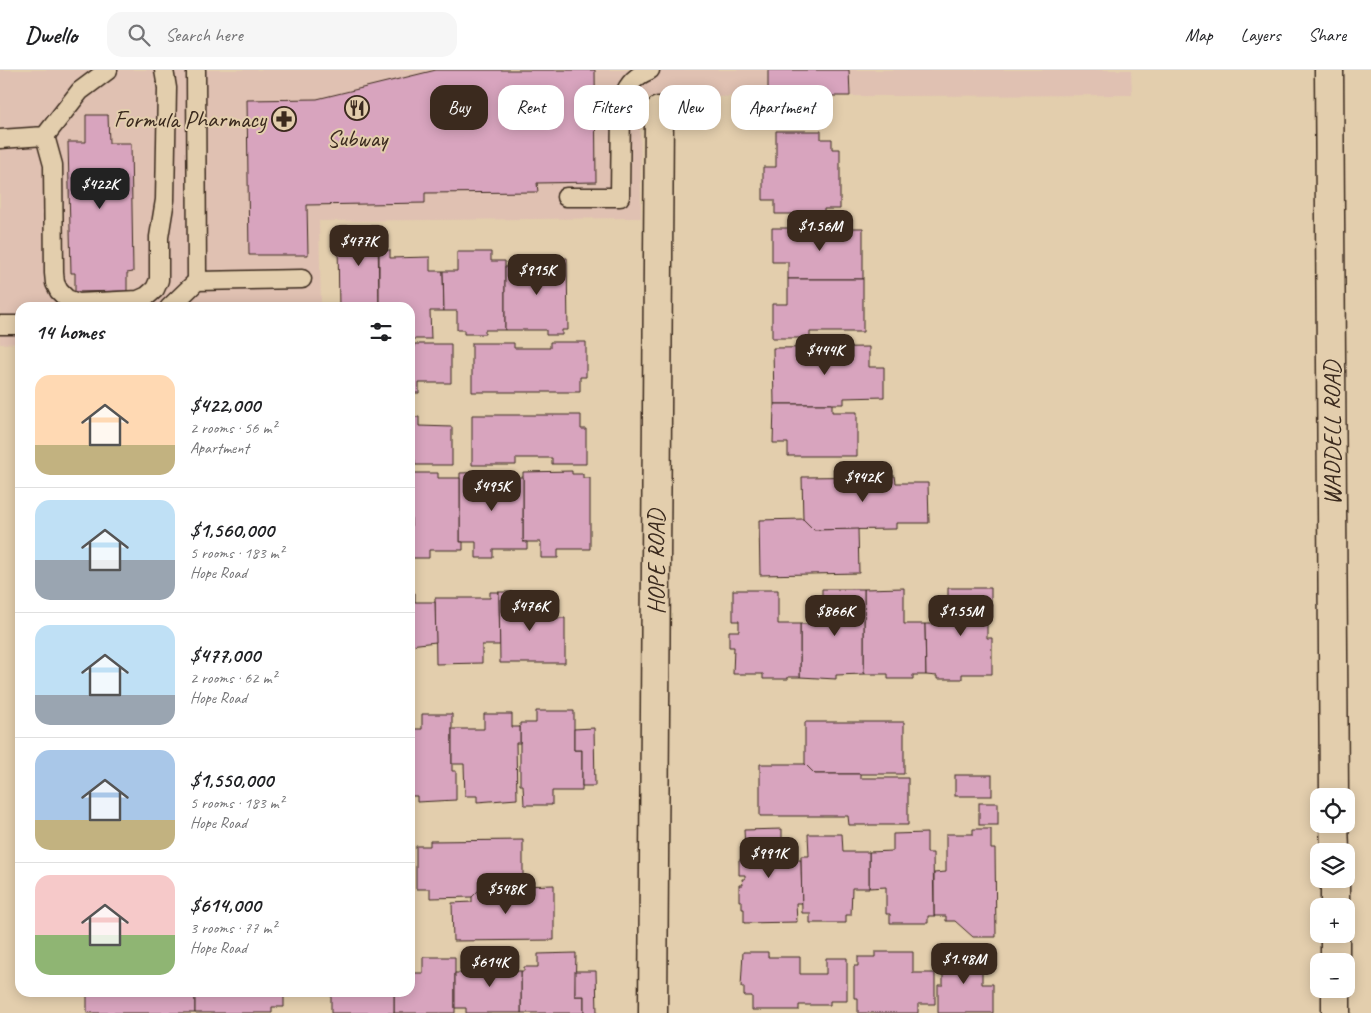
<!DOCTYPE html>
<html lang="en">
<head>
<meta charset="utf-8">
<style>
  :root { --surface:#fff; --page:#f6f6f6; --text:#202124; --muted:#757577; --line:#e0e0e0; --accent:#3b2a1e }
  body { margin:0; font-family:Caveat,sans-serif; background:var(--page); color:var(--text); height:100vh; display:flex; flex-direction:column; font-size:19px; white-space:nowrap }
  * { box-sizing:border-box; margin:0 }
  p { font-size:16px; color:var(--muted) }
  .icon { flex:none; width:28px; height:28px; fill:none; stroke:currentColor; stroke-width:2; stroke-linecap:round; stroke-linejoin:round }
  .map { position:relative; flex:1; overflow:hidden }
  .drawer { position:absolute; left:15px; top:232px; width:400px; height:695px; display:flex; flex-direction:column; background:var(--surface); border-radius:15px; box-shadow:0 2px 12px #0003 }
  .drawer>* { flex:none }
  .guide { position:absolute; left:430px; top:15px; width:475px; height:45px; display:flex; gap:10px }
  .controls { position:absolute; left:1310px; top:718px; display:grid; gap:10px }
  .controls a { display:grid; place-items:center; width:45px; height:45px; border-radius:10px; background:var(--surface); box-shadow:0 2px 12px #0003; font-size:25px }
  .price { position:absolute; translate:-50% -42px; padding:0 11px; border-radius:10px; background:var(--accent); color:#fff; font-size:16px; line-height:32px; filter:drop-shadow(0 1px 2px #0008) }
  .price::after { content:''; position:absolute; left:50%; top:30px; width:15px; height:11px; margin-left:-8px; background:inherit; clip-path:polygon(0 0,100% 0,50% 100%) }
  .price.on { background:#222; color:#fff }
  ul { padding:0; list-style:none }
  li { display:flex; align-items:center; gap:15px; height:125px; padding:0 20px }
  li+li { border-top:1px solid var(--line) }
  li span { display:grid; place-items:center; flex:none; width:140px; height:100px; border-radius:15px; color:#555 }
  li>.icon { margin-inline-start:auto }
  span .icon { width:60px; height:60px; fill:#fffc; stroke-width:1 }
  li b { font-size:21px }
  h2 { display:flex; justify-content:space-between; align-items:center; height:60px; padding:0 20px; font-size:21px }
  .chip { padding:0 18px; border-radius:15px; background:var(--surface); box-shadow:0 2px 12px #0003; font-size:18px; line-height:45px }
  .chip.on { background:var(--accent); color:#fff }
  header { display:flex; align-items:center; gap:30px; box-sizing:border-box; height:70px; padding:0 25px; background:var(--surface); border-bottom:1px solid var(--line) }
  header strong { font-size:24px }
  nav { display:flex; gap:28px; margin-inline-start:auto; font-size:18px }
  .search { width:350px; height:45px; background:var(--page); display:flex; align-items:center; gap:12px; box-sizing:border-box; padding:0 18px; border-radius:15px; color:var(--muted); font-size:19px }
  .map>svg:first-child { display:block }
  .built { fill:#e0c1b2 }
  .building { fill:#d8a4be; stroke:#3b2a1e }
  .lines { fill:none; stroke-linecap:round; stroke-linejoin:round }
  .lane-casing { stroke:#3b2a1e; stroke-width:21 }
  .street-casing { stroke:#3b2a1e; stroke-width:31 }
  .lane { stroke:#e3cead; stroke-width:18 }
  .street { stroke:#e3cead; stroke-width:28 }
  .labels { text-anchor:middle; stroke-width:4; stroke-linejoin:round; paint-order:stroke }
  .poi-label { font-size:24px; fill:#3b2a1e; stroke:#e3cead; text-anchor:end }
  .street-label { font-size:24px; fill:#3b2a1e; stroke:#e3cead }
</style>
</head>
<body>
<header>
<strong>Dwello</strong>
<div class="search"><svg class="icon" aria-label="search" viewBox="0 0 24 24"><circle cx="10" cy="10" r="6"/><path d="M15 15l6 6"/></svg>Search here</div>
<nav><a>Map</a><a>Layers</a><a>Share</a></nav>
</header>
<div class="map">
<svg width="1371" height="943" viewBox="0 0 1371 943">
  <rect width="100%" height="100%" fill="#e3cead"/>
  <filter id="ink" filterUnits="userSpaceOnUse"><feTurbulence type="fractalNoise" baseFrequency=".02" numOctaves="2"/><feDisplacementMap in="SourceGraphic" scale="10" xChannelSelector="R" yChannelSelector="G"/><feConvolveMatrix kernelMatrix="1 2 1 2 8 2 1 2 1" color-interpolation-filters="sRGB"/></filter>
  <g filter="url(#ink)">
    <path class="built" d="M0,0h1131l1,25 -492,2 1,121 -322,3 2,86 -301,1v35l-20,1z"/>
    <g class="building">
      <path d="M436,0h159l1,112 -59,1 1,9 -113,1v10l-118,2 1,50h-59l-2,-155 70,-1z"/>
      <path d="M768,0h81l1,26h-82z"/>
      <path d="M86,45h22l1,28h22l2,129 -6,1v18l-52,1v-19h-4l-3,-131h18z"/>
      <path d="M776,61h45v8h11v10h8v60h-16v5h-49v-14h-12v-33h13z"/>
      <path d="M341,156h37l1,82h-40l-1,-66h3z"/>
      <path d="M772,158h91v51h-75v-17h-16z"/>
      <path d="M379,180h11v8l40,-1v14h13l1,40h-14l1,28h-21v-31h-31z"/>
      <path d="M457,182h34v9h14v69h-20v4h-21v-4h-7v-19h-13l-1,-40h14z"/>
      <path d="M524,188h43l1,72h-6v5h-16v-5h-41v-63h19z"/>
      <path d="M788,209h75v53h-53v6h-38v-34h16z"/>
      <path d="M550,272h36v35h-6v15h-108v-49h42v5h36z"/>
      <path d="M414,274h37v39h-32v10h-9v-44h4z"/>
      <path d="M869,277v20h15v30l-40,1v6h-70l-1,-56z"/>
      <path d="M774,334h58v8h25v44h-69v-13h-15z"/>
      <path d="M472,345h109v14h5v35h-34v-6h-36v7h-44z"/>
      <path d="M410,347h9v9l33,1v38h-37v-5h-5z"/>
      <path d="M572,401v3h11v4h7v71h-32v9h-17v-16h-18v-70z"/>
      <path d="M502,402v5h21v65h4v7h-34v9h-17v-16h-16v-69z"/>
      <path d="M410,403h28v5h22v64h3v8h-34v8h-17z"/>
      <path d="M895,406l1,7h32l1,40h-33v6l-82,1 -11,-11 -1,-42z"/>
      <path d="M803,449l11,11 44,-1 1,44 -99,2 -1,-55z"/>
      <path d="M904,518v36h21l1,51h-13v4h-25v-5h-24v-85z"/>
      <path d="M948,518h43v31h-4v19h5v36h-30v5h-25v-3l-11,-1 -1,-51h23z"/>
      <path d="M822,519h42v85l-28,1v4l-36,-2v-53h22z"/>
      <path d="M733,520h45v34h22v53h-12v2h-25v-5h-30l1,-27h-5v-16h10v-10h-6z"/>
      <path d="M490,522h9l1,53h-18v18l-46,1 -1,-66h55z"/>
      <path d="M499,522h13v6l35,-1v21h18v45h-65z"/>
      <path d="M410,523h5v9h20l1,40 -26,3z"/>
      <path d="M536,641h38v39h8v41h-30v14h-28l-1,-20h-3v-62h16z"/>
      <path d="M422,644h30v57h4v29l-39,2v-6h-7v-67h12z"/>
      <path d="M484,644h28v13h8v16h-4l1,56 -40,3v-6h-12l-1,-32h-12v-35h32z"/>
      <path d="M805,652h99v52h-89l-10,-10z"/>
      <path d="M594,658l1,58h-13v-36h-8v-21z"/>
      <path d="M760,694h45l10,10h45v4h48v47h-59l-1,-9h-88z"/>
      <rect x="955" y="705" width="37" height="21"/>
      <rect x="979" y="733" width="19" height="22"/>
      <path d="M782,759v31h19l1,43h-6l1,19 -53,1v-14h-2v-8h-3v-16h4l-1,-6h3v-4h-6v-15h5v-2h-2v-9h3l-1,-19z"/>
      <path d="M973,759h18v20h4l1,88h-23l-18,-16h-9v-5h-12v-43l12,-1v-38h27z"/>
      <path d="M927,763v20h6l1,63h-6v7h-38v-9h-4v-27l-17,1v-36l24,-1v-17z"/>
      <path d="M808,764h34l1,18h26v36h-17l-1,27h-5v8h-36v-10h-8l-1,-57h8z"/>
      <path d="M523,770v46l-41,1 -10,10 -42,1v-9h-14v-43h14v-5z"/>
      <path d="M554,815v55l-101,1 -1,-38 20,-1v-5l10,-10z"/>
      <path d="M943,881h39v33h11v29h-55v-28h5z"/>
      <path d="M743,882h25v5h32v17h26v-16h21v43h-17v4h-31v5h-47v-14h-8v-9h-3z"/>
      <path d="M875,882h38v21h22v31h-17v9h-60v-15h-4v-32h4v-9h17z"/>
      <path d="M576,883l-1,43h9v17h-63v-42h3v-4h14v-13z"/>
      <path d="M423,887h32v56h-61v-21h16v-19h13z"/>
      <path d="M485,887h30v14h6v42h-55v-5h-11v-35h30z"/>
      <path d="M575,901h21l1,42h-13v-17h-9z"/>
      <rect x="87" y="922" width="108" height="21"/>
      <path d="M195,922h89v15h-12v6h-77z"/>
      <rect x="331" y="922" width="63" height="21"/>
    </g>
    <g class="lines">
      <defs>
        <g id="lane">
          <path d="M196,0l1,211"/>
          <path d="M45,66l8,29 1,108 1,10 4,8 8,8 11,4 60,-3 9,-4 8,-7 4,-9v-43l6,-37 2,-112 -3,-18"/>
          <path d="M0,69l45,-3 35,-45 28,-21"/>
          <path d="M566,127h54l1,-92c4,-18 12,-28 29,-35"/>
          <path d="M169,238l28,-27 105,-2"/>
          <path d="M0,255h20"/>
        </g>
        <g id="street">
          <path d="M1329,0l5,726"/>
          <path d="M1334,754l1,27"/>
          <path d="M1335,809v27"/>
          <path d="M1335,864v27"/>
          <path d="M1336,919v24"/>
          <path d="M653,943l6,-902"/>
        </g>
      </defs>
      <use href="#lane" class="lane-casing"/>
      <use href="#street" class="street-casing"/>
      <use href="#lane" class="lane"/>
      <use href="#street" class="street"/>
    </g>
  </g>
  <defs>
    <symbol id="restaurant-ring" viewBox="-11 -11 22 22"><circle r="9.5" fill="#e3cead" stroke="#3b2a1e" stroke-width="1.5"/><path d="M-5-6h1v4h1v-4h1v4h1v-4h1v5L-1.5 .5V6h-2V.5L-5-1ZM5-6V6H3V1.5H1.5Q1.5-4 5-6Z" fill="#3b2a1e"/></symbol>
    <symbol id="pharmacy-ring" viewBox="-11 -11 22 22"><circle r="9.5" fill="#e3cead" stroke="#3b2a1e" stroke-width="1.5"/><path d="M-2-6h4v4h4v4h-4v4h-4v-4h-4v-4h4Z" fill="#3b2a1e"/></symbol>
  </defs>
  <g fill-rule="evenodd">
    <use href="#restaurant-ring" x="343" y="24" width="28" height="28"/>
    <use href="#pharmacy-ring" x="270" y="35" width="28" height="28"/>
  </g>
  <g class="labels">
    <g class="poi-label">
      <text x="266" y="57">Formula Pharmacy</text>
      <text x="357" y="76" text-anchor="middle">Subway</text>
    </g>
    <g class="street-label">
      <text transform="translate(1332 363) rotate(-90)" y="8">WADDELL ROAD</text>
      <text transform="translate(656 492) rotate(-90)" y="8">HOPE ROAD</text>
    </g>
  </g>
</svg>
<div class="controls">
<a><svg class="icon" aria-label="locate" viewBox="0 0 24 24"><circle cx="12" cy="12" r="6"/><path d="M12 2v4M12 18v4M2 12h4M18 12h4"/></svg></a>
<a><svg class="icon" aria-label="layers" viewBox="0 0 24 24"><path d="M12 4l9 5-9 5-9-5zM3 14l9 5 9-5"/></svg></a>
<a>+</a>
<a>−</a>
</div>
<b class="price on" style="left:100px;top:140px">$422K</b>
<b class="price" style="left:820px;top:182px">$1.56M</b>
<b class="price" style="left:359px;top:197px">$477K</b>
<b class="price" style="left:537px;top:226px">$915K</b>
<b class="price" style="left:825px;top:306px">$444K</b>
<b class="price" style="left:863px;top:433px">$942K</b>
<b class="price" style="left:492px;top:442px">$495K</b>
<b class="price" style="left:530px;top:562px">$476K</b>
<b class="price" style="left:835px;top:567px">$866K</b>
<b class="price" style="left:961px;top:567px">$1.55M</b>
<b class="price" style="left:769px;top:809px">$991K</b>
<b class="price" style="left:506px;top:845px">$548K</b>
<b class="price" style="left:964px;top:915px">$1.48M</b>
<b class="price" style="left:490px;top:918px">$614K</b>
<div class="guide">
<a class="chip on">Buy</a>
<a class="chip">Rent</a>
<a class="chip">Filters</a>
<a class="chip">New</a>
<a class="chip">Apartment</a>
</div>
<section class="drawer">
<h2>14 homes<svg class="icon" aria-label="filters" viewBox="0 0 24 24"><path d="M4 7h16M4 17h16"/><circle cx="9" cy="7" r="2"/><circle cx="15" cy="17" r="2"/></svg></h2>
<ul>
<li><span style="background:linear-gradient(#ffd9b3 70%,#c2b280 0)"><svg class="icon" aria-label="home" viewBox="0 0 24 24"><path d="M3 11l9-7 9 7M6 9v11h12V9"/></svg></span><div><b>$422,000</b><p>2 rooms · 56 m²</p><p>Apartment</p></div></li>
<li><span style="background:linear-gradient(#bfe0f5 60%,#9aa5b1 0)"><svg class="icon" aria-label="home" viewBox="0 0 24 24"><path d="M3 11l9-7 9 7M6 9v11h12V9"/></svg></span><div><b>$1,560,000</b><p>5 rooms · 183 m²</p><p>Hope Road</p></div></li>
<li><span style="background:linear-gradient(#bfe0f5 70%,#9aa5b1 0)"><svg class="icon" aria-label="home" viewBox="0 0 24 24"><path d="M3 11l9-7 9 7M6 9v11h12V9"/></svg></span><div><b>$477,000</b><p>2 rooms · 62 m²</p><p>Hope Road</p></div></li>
<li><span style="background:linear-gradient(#a9c7e8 70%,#c2b280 0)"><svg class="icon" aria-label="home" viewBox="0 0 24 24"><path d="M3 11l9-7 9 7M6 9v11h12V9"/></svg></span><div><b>$1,550,000</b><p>5 rooms · 183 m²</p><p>Hope Road</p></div></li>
<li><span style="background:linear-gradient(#f6c9c9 60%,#8fb573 0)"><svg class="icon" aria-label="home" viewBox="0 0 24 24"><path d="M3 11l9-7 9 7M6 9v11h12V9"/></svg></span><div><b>$614,000</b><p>3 rooms · 77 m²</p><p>Hope Road</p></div></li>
</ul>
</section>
</div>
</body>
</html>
